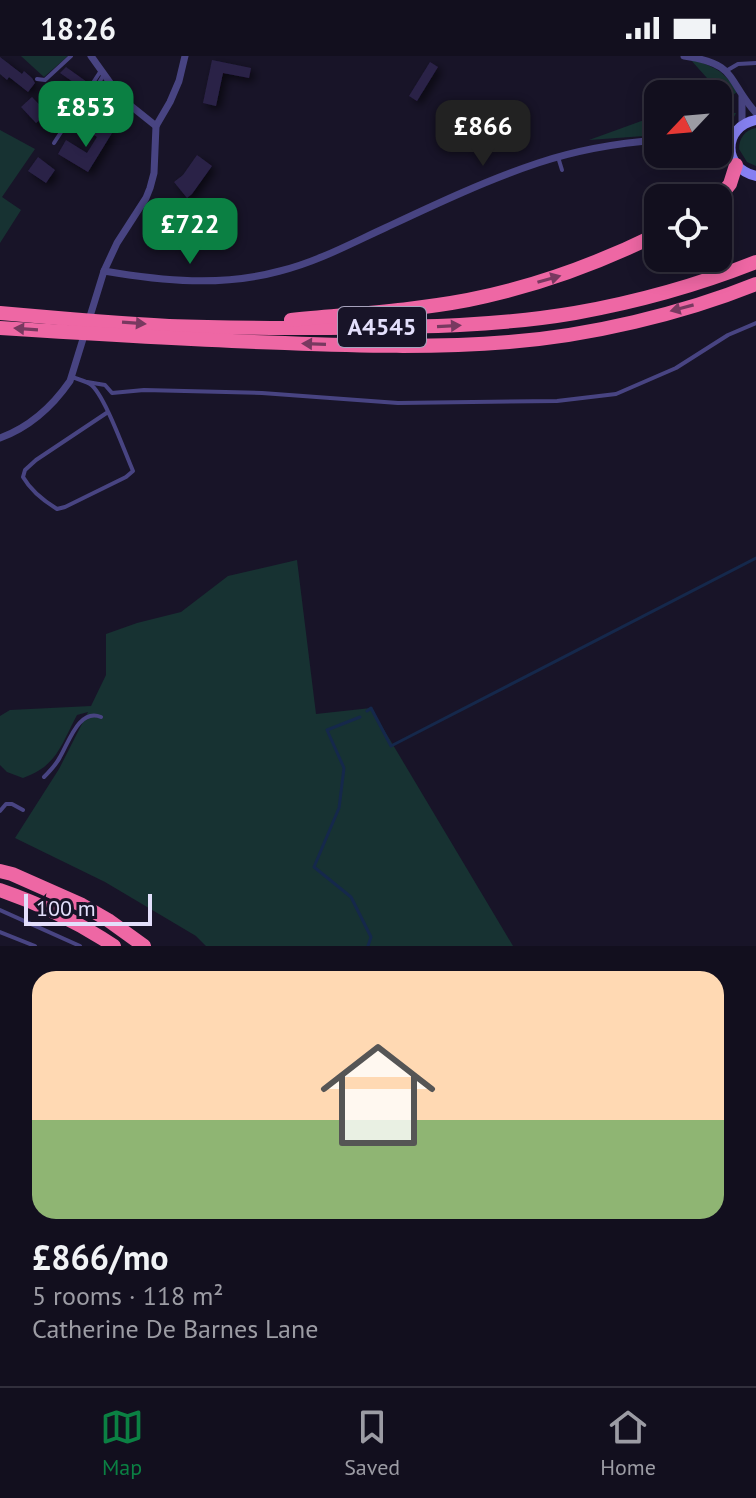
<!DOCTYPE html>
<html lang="en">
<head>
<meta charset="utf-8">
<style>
  :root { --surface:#120f1e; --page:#1b1827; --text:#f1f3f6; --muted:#9c9ca4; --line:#312f3c; --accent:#0b8043 }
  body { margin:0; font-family:"PT Sans",sans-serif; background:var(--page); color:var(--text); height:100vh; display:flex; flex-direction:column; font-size:30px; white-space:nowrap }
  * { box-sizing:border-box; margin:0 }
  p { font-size:26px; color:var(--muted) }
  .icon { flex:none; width:44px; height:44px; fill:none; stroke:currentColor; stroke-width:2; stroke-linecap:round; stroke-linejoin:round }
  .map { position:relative; height:890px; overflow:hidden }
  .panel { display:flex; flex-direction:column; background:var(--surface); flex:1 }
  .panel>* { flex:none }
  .needle { width:52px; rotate:244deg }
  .buttons { position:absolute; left:644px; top:24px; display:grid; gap:16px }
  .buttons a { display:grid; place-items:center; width:88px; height:88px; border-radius:16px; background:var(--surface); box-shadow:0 4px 20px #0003,0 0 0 2px var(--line); font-size:40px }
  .scale { position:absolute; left:24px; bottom:20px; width:128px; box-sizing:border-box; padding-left:8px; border:4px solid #e3dffb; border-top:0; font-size:22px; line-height:28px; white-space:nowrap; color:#e3dffb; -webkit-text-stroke:6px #181428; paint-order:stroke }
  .price { position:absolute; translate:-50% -68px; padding:0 18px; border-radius:16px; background:var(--accent); color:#fff; font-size:26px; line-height:52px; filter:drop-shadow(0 2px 4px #0008) }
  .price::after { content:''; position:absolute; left:50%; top:48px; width:24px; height:18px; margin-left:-12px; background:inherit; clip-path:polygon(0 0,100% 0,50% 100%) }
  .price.on { background:#222; color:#fff }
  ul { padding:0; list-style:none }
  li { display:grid; align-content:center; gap:16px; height:424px; padding:0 32px }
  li+li { border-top:2px solid var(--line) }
  li span { display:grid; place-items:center; height:248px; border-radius:24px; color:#555 }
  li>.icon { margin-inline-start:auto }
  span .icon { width:144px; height:144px; fill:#fffc; stroke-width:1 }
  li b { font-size:34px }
  .status { display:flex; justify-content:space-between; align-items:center; height:56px; padding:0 40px; background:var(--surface); direction:ltr }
  .status svg { height:22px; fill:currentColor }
  .menu { display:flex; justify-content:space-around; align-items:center; height:112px; border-top:2px solid var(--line); background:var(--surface); font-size:22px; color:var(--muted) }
  .menu a { display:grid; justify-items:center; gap:4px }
  .menu .on { color:var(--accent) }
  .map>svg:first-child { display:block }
  .green { fill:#173232 }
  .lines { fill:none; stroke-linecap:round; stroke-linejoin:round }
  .stream { stroke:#15284b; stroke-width:3 }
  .building { fill:#2a2247; filter:url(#shadow) }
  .lane { stroke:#484482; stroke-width:4 }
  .street { stroke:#484482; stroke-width:7 }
  .secondary { stroke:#8680f1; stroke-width:10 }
  .highway { stroke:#ee67a4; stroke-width:14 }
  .oneway { fill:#783960 }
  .labels { text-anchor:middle; stroke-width:6; stroke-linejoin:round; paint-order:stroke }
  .shield { fill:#181428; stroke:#a6a2bc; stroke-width:2 }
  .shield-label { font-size:24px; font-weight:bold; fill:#e3dffb }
</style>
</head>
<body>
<div class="status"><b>18:26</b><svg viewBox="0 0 49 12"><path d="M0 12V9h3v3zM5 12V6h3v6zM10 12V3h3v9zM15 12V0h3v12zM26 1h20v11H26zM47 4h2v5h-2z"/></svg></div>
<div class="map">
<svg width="756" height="890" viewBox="0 0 756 890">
  <defs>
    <filter id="shadow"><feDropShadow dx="4" dy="4" stdDeviation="4" flood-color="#0009"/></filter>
  </defs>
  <rect width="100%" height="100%" fill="#181428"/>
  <g class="green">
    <path d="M21,0h47l-24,21z"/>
    <path d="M690,3c24,8 33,10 47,33l-4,3v18h3l-5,10 -13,10v-39h-5l-6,-16z"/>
    <path d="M658,59v20l-69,5z"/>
    <path d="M756,72v38l-9,-4 -8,-13c0,-11 6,-19 17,-21z"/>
    <path d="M0,74l35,19 -33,48 19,13 -21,33z"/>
    <path d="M297,504l19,154 55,-6 142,238h-307l-10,-10 -91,-54 -90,-44 44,-69 29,-57 -11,3c-16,30 -20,51 -54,63l-16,-6 -7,-7v-49l10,-6 81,-4 15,-31v-41l31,-11 44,-11 47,-36z"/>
  </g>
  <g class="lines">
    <g class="stream">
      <path d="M367,655l4,-3 20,38 365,-188"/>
      <path d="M360,661l-33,13 17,38 -5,40 -25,59 37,30 20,40 -3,9"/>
    </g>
  </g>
  <g class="building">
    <path d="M0,1l22,17 2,-3 8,7 3,5 -7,9 -19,-15 -2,3 -7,-6z"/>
    <path d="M212,4l39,8 -2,10 -26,-5 -7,33 -13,-3z"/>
    <path d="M430,6l8,5 -21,34 -8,-5z"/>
    <path d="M66,11l21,15 -30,42 1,2 -6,6 -12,-12 -4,3 -15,-16 11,-10 20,21 24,-34 -16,-11z"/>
    <path d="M94,66l18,11 -24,39 -30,-18 8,-14 21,13 10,-16 -9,-6z"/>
    <path d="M197,99l15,11 -20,28 -5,4 -13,-16 9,-7z"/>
    <path d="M38,101l17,13 -9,13 -18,-12z"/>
    <path d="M156,153l19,8 -5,11 -18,-8z"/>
  </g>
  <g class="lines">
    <g class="lane">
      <path d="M726,15l12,-7 18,-1"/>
      <path d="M37,23l8,1 26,-24"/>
      <path d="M71,73l32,-53"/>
      <path d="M54,87l46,-71"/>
      <path d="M558,101l4,13"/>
      <path d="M72,321c6,2 13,4 18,7 14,9 35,69 43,87l-7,6 -61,30 -8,2c-13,-8 -26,-18 -34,-32l2,-7 11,-10 72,-48"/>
      <path d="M87,326l18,3 7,8 32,-3 118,3 136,10 159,-2 59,-7 60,-26 52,-33 28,-12"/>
      <path d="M44,721c6,-6 12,-12 16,-20 9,-15 19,-49 41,-40"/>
      <path d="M0,755l6,-7h6l11,6"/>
      <path d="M0,854l80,36"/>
      <path d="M0,876l35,14"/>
    </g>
    <g class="street">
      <path d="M91,0l30,42 35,28"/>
      <path d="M684,0c54,8 42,23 72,57"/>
      <path d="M742,69v-28"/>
      <path d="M718,81l19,-7"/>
      <path d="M718,90l13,10"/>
      <path d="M104,215l13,-28 29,-45 4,-10 4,-15 2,-47 14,-24 9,-21 6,-25"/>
      <path d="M0,382c30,-11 52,-31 70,-57l34,-110c59,10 117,16 176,0 37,-9 72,-28 107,-44 49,-23 100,-47 151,-64 39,-13 80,-20 120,-23"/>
    </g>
    <path class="secondary" d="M756,64c-34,7 -34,48 0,56"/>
    <g class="highway">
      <path d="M718,143l12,-15 6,-19"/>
      <path d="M0,257c56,5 113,10 169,13 53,2 106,2 158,2 83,-1 166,-1 248,-15 62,-11 123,-28 181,-51"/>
      <path d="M291,264c59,-6 119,-9 177,-20 66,-13 129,-36 190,-66"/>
      <path d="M0,272c95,6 190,12 285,15 74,3 149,5 224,-1 79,-6 173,-28 247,-58"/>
      <path d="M0,815l12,3 70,31 26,15 36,26"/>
      <path d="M0,834c41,14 78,32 114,56"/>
    </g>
  </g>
  <defs><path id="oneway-solid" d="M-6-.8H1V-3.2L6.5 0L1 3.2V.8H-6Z" transform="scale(2)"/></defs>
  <g class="oneway">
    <use href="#oneway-solid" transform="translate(549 223) rotate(-16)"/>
    <use href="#oneway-solid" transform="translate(682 252) rotate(165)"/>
    <use href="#oneway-solid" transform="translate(134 267) rotate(4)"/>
    <use href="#oneway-solid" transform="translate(449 270) rotate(-3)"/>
    <use href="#oneway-solid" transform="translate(26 273) rotate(-176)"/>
    <use href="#oneway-solid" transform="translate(314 288) rotate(-178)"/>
  </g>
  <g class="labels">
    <rect class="shield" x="338" y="251" width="88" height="40" rx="6"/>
    <g class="shield-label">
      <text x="382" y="279">A4545</text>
    </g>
  </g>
</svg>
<div class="buttons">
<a><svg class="needle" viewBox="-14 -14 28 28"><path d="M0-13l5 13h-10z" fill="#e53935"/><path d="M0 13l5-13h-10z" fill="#9c9ca4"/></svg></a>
<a><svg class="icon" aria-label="locate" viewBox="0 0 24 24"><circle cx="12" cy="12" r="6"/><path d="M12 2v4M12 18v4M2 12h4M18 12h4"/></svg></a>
</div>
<div class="scale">100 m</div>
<b class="price" style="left:86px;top:93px">£853</b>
<b class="price on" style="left:483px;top:112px">£866</b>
<b class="price" style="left:190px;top:210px">£722</b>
</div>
<section class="panel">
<ul>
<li><span style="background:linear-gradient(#ffd9b3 60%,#8fb573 0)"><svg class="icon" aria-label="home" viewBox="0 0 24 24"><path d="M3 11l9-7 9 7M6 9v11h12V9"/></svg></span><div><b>£866/mo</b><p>5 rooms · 118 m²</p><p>Catherine De Barnes Lane</p></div></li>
</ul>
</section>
<nav class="menu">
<a class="on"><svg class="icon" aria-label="map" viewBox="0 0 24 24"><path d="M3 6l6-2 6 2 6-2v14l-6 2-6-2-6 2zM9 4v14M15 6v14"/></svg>Map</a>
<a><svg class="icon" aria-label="saved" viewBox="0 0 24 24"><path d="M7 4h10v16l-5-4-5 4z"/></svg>Saved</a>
<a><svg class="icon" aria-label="home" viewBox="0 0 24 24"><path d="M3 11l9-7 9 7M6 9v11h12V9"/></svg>Home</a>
</nav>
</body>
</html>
